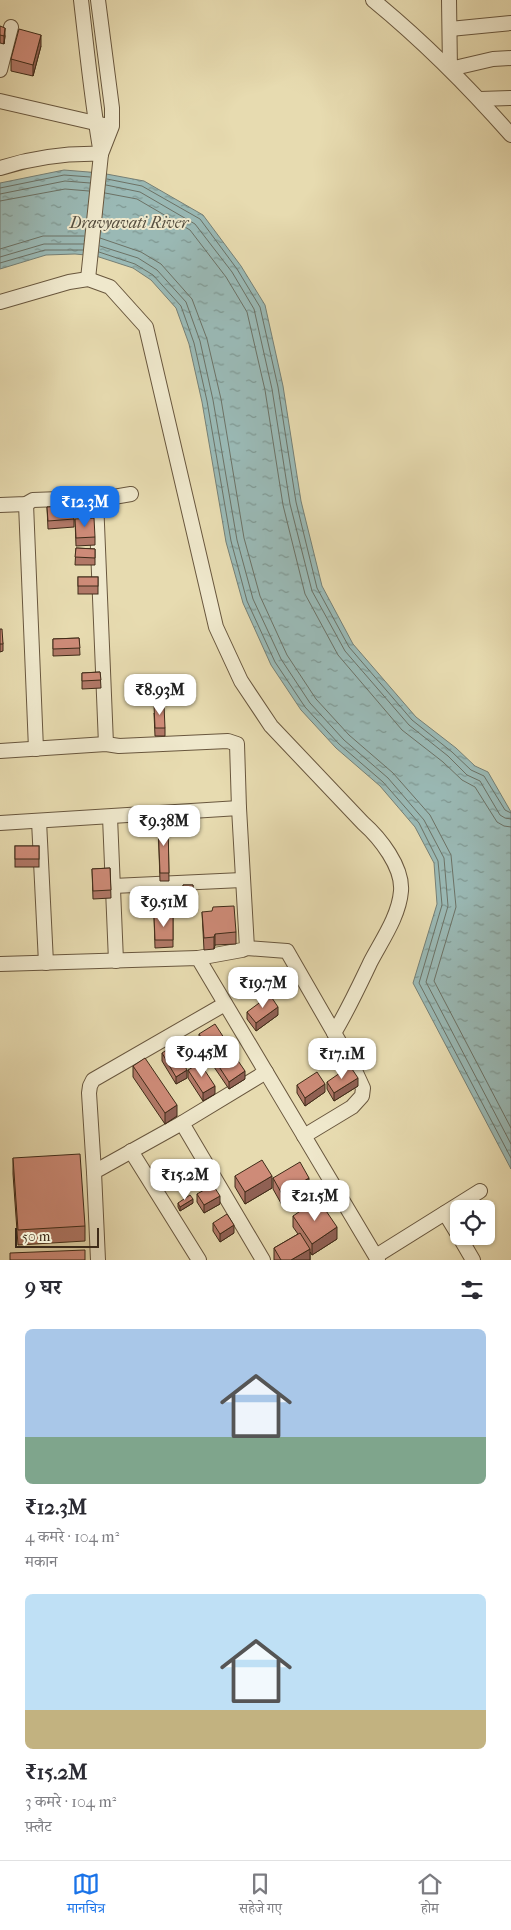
<!DOCTYPE html>
<html lang="hi">
<head>
<meta charset="utf-8">
<style>
  :root { --surface:#fff; --page:#f2f2f3; --text:#2b2b33; --muted:#7c7c81; --line:#e1e1e2; --accent:#1a73e8 }
  body { margin:0; font-family:"IM FELL French Canon","Noto Serif Devanagari",serif; background:var(--page); color:var(--text); height:100vh; display:flex; flex-direction:column; font-size:19px; white-space:nowrap }
  * { box-sizing:border-box; margin:0 }
  p { font-size:16px; color:var(--muted) }
  .icon { flex:none; width:28px; height:28px; fill:none; stroke:currentColor; stroke-width:2; stroke-linecap:round; stroke-linejoin:round }
  .map { position:relative; height:1260px; overflow:hidden }
  .details { display:flex; flex-direction:column; background:var(--surface); flex:1 }
  .details>* { flex:none }
  .tools { position:absolute; left:450px; top:1200px; display:grid; gap:10px }
  .tools a { display:grid; place-items:center; width:45px; height:45px; border-radius:8px; background:var(--surface); box-shadow:0 1px 4px #0004; font-size:25px }
  .scale { position:absolute; left:15px; bottom:12px; width:84px; box-sizing:border-box; padding-left:5px; border:2px solid #3f2b18; border-top:0; font-size:14px; line-height:18px; white-space:nowrap; color:#3f2b18; -webkit-text-stroke:4px #efe8cc; paint-order:stroke }
  .price { position:absolute; translate:-50% -42px; padding:0 11px; border-radius:10px; background:#fff; color:#222; font-size:16px; line-height:32px; filter:drop-shadow(0 1px 2px #0008) }
  .price::after { content:''; position:absolute; left:50%; top:30px; width:15px; height:11px; margin-left:-8px; background:inherit; clip-path:polygon(0 0,100% 0,50% 100%) }
  .price.active { background:var(--accent); color:#fff }
  ul { padding:0; list-style:none }
  li { display:grid; align-content:center; gap:10px; height:265px; padding:0 25px }
  li span { display:grid; place-items:center; height:155px; border-radius:8px; color:#555 }
  li>.icon { margin-inline-start:auto }
  span .icon { width:90px; height:90px; fill:#fffc; stroke-width:1 }
  li b { font-size:21px }
  h2 { display:flex; justify-content:space-between; align-items:center; height:60px; padding:0 25px; font-size:21px }
  .tabs { display:flex; justify-content:space-around; align-items:center; height:70px; border-top:1px solid var(--line); background:var(--surface); font-size:14px; color:var(--muted) }
  .tabs a { display:grid; justify-items:center; gap:2px }
  .tabs .active { color:var(--accent) }
  .map>svg:first-child { display:block }
  .water { fill:url(#water-ripples); stroke:#768076 }
  .lines { fill:none; stroke-linecap:round; stroke-linejoin:round }
  .shore { stroke:#6c7266; stroke-width:1 }
  .minor-casing { stroke:#69573e; stroke-width:16 }
  .minor { stroke:#efe8cc; stroke-width:14 }
  .wall { fill:#b17867; stroke:#3f2b18 }
  .shaded-wall { fill:#906154; stroke:#3f2b18 }
  .building { fill:#ce8b78; stroke:#3f2b18 }
  .labels { text-anchor:middle; stroke-width:4; stroke-linejoin:round; paint-order:stroke }
  .water-label { font-size:16px; font-style:italic; fill:#564e3f; stroke:#efe8cc }
</style>
</head>
<body>
<div class="map">
<svg width="511" height="1260" viewBox="0 0 511 1260">
  <defs>
    <pattern id="water-ripples" width="26" height="14" patternUnits="userSpaceOnUse" patternTransform="scale(1.25)"><rect width="26" height="14" fill="#9ab9b5"/><path d="M2 4q2-2 4 0t4 0M15 11q2-2 4 0t4 0" fill="none" stroke="#7f9792"/></pattern>
  </defs>
  <rect width="100%" height="100%" fill="#e7dbb0"/>
  <filter id="stains"><feTurbulence type="fractalNoise" baseFrequency=".004" numOctaves="4"/><feColorMatrix values="0 0 0 0 .2 0 0 0 0 .09 0 0 0 0 .02 0 0 0 .5 -.17"/></filter>
  <radialGradient id="worn" r=".72"><stop offset=".6" stop-color="#630" stop-opacity="0"/><stop offset="1" stop-color="#630" stop-opacity=".3"/></radialGradient>
  <path class="water" d="M64,170l37,3 43,8 59,34 38,51 24,39 18,81 18,115 21,85 31,58 63,73 40,31 19,18 13,6 23,40v357l-98,-186 24,-79 -3,-41 -19,-36 -35,-41 -44,-38 -35,-38 -30,-45 -28,-62 -17,-61 -24,-140 -13,-58 -13,-36 -25,-28 -18,-12 -37,-12 -21,-2 -29,1 -46,14v-86z"/>
  <g class="lines">
    <g class="shore">
      <path d="M107,179l35,7 58,33 37,50 23,38 18,80 18,115 21,86 32,59 63,73 40,32 19,18 13,6 21,34 6,3"/>
      <path d="M106,185l34,7 55,32 37,48 22,37 18,80 18,115 22,87 33,60 64,74 39,31 19,19 13,6 20,34 5,3 6,1"/>
      <path d="M0,188l64,-13 26,2"/>
      <path d="M105,193l32,6 53,31 36,47 21,35 18,78 18,115 22,89 33,61 64,75 41,32 19,18 13,7 22,35 7,4 7,1"/>
      <path d="M0,194l65,-13 25,2"/>
      <path d="M0,201l65,-12 24,2"/>
      <path d="M100,238l41,14 20,12 31,35 15,40 14,60 23,139 16,58 27,59 29,44 33,36 44,38 37,42 21,40 5,52 -22,74 77,147"/>
      <path d="M100,246l38,12 19,12 29,32 14,39 13,59 24,140 16,59 28,60 29,44 34,37 44,38 36,42 20,38 4,48 -22,76 85,162"/>
      <path d="M0,249l43,-13h41"/>
      <path d="M99,252l36,12 18,11 28,31 13,37 13,58 24,140 16,60 28,61 30,45 34,37 44,38 36,41 19,38 4,44 -23,78 92,175"/>
      <path d="M0,257l44,-13h40"/>
      <path d="M0,263l45,-13h38"/>
    </g>
    <defs>
      <g id="minor">
        <path d="M81,0c6,51 11,103 20,154"/>
        <path d="M373,0c50,41 95,86 138,135"/>
        <path d="M449,0l1,69 43,-10 18,-1"/>
        <path d="M450,29l61,-6"/>
        <path d="M0,70l11,-43"/>
        <path d="M480,99l31,-1"/>
        <path d="M0,101l104,24"/>
        <path d="M0,168c32,-10 68,-15 101,-14"/>
        <path d="M88,279l13,-125 11,-28v-18l-14,-108"/>
        <path d="M0,302l69,-20 19,-3 22,8 36,40 70,300 25,54 30,45 92,97c17,15 40,44 38,68 -2,25 -19,49 -30,70 -12,25 -23,49 -37,72"/>
        <path d="M96,500l10,244"/>
        <path d="M26,504l10,245"/>
        <path d="M0,505l26,-1 7,-4 54,-2 9,2 35,-6"/>
        <path d="M0,751l106,-7 13,2 109,-5 9,3 2,64 8,140"/>
        <path d="M110,817l6,144"/>
        <path d="M39,821l7,142"/>
        <path d="M0,823l239,-15"/>
        <path d="M113,886l129,-6"/>
        <path d="M198,958l44,-8 5,-2 40,3 65,113 11,24 -1,8 -10,11 -48,29"/>
        <path d="M0,964l198,-6 180,302"/>
        <path d="M131,1151l68,109"/>
        <path d="M94,1172l-5,-79 1,-7 3,-6 132,-76"/>
        <path d="M445,1213l14,23"/>
        <path d="M459,1236l14,24"/>
        <path d="M376,1256l104,-65"/>
        <path d="M98,1260l-4,-88 88,-49"/>
        <path d="M263,1260l-81,-137 84,-51"/>
      </g>
    </defs>
    <use href="#minor" class="minor-casing"/>
    <use href="#minor" class="minor"/>
  </g>
  <g class="wall">
    <path d="M0,26l5,10 -1,8 -4,-1z"/>
    <path d="M41,46l-8,30 -22,-5v-12z"/>
    <path d="M47,507l27,12v8l-26,2z"/>
    <path d="M75,519l20,18v8l-19,1z"/>
    <path d="M76,548l19,1v16h-20z"/>
    <rect x="78" y="577" width="20" height="17"/>
    <path d="M0,629l3,15v7l-3,1z"/>
    <path d="M79,638l1,17 -27,1v-17z"/>
    <path d="M100,672l1,16 -19,1v-16z"/>
    <path d="M154,713l11,15v8h-10z"/>
    <path d="M168,821l1,60h-9l-2,-59z"/>
    <rect x="15" y="846" width="24" height="21"/>
    <path d="M110,868l1,30 -18,1 -1,-30z"/>
    <path d="M183,885h10v30h-9z"/>
    <path d="M202,912l34,20v12l-21,1 -1,4 -10,1z"/>
    <path d="M173,915v32l-18,1 -1,-32z"/>
    <path d="M247,1012l31,3 -22,16 -9,-12z"/>
    <path d="M199,1034l27,15 -16,10 -11,-17z"/>
    <path d="M162,1053l25,25 -11,6 -14,-23z"/>
    <path d="M214,1059l31,20 -16,10 -15,-22z"/>
    <path d="M133,1066l44,50 -12,8 -32,-47z"/>
    <path d="M188,1070l27,24 -12,7 -15,-23z"/>
    <path d="M327,1082l31,4 -24,15 -7,-12z"/>
    <path d="M297,1085l28,7 -20,14 -8,-13z"/>
    <path d="M13,1158l72,68v15l-67,4 -5,-71z"/>
    <path d="M181,1171l23,8 -15,11 -8,-12z"/>
    <path d="M235,1176l37,12 -27,16 -10,-17z"/>
    <path d="M273,1178l36,11 -27,16 -9,-16z"/>
    <path d="M197,1194l23,10 -16,9 -7,-11z"/>
    <path d="M178,1203h15l-13,8 -2,-4z"/>
    <path d="M293,1216l44,23 -25,16 -2,-3v8h-36v-12l24,-14 -5,-7z"/>
    <path d="M213,1223l21,10 -14,9 -7,-11z"/>
  </g>
  <g class="shaded-wall">
    <path d="M5,28v8l-1,8v-8z"/>
    <path d="M41,35v11l-8,30v-11z"/>
    <path d="M215,934v11l-1,4v-12z"/>
    <path d="M278,1007v8l-22,16v-8z"/>
    <path d="M226,1041v8l-16,10v-8z"/>
    <path d="M187,1070v8l-11,6v-7z"/>
    <path d="M245,1071v8l-16,10v-7z"/>
    <path d="M358,1078v8l-24,15v-8z"/>
    <path d="M325,1084v8l-20,14v-8z"/>
    <path d="M215,1086v8l-12,7v-8z"/>
    <path d="M177,1105v11l-12,8v-11z"/>
    <path d="M204,1171v8l-15,11v-8z"/>
    <path d="M272,1176v12l-27,16v-12z"/>
    <path d="M309,1178v11l-27,16v-11z"/>
    <path d="M220,1196v8l-16,9v-8z"/>
    <path d="M193,1199v4l-13,8v-4z"/>
    <path d="M234,1225v8l-14,9v-8z"/>
    <path d="M337,1227v12l-25,16v-11z"/>
    <path d="M310,1249v11h-19z"/>
  </g>
  <g class="building">
    <path d="M0,26l5,2 -1,8 -4,-1z"/>
    <path d="M19,29l22,6 -8,30 -22,-6z"/>
    <path d="M73,505l1,14 -26,2 -1,-14z"/>
    <path d="M94,518l1,19 -19,1 -1,-19z"/>
    <path d="M76,548l19,1v9l-20,-1z"/>
    <rect x="78" y="577" width="20" height="9"/>
    <path d="M0,629h2l1,15h-3z"/>
    <path d="M79,638l1,10 -27,1v-10z"/>
    <path d="M100,672l1,8 -19,1v-8z"/>
    <path d="M154,705h10l1,23h-10z"/>
    <path d="M168,821l1,52h-9l-2,-51z"/>
    <rect x="15" y="846" width="24" height="13"/>
    <path d="M110,868l1,22 -18,1 -1,-22z"/>
    <path d="M183,885h10v22l-9,1z"/>
    <path d="M234,906l2,26 -21,2 -1,3 -10,1 -2,-26 10,-1 1,-4z"/>
    <path d="M173,915v25h-18l-1,-24z"/>
    <path d="M270,995l8,12 -22,16 -9,-11z"/>
    <path d="M215,1024l11,17 -16,10 -11,-17z"/>
    <path d="M173,1046l14,24 -11,7 -14,-24z"/>
    <path d="M230,1049l15,22 -16,11 -15,-23z"/>
    <path d="M145,1058l32,47 -12,8 -32,-47z"/>
    <path d="M200,1063l15,23 -12,7 -15,-23z"/>
    <path d="M350,1066l8,12 -24,15 -7,-11z"/>
    <path d="M317,1072l8,12 -20,14 -8,-13z"/>
    <path d="M80,1154l5,72 -67,4 -5,-72z"/>
    <path d="M196,1160l8,11 -15,11 -8,-11z"/>
    <path d="M262,1160l10,16 -27,16 -10,-16z"/>
    <path d="M300,1162l9,16 -27,16 -9,-16z"/>
    <path d="M213,1185l7,11 -16,9 -7,-11z"/>
    <path d="M190,1195l3,4 -13,8 -2,-4z"/>
    <path d="M318,1199l19,28 -25,17 -19,-28z"/>
    <path d="M227,1214l7,11 -14,9 -7,-11z"/>
    <path d="M300,1233l10,16 -19,11h-10l-7,-12z"/>
    <path d="M85,1250v10h-75v-7z"/>
  </g>
  <g class="labels">
    <g class="water-label">
      <text x="129" y="228">Dravyavati River</text>
    </g>
  </g>
  <rect width="100%" height="100%" filter="url(#stains)"/>
  <rect width="100%" height="100%" fill="url(#worn)"/>
</svg>
<div class="tools">
<a><svg class="icon" aria-label="locate" viewBox="0 0 24 24"><circle cx="12" cy="12" r="6"/><path d="M12 2v4M12 18v4M2 12h4M18 12h4"/></svg></a>
</div>
<div class="scale">50 m</div>
<b class="price active" style="left:85px;top:528px">₹12.3M</b>
<b class="price" style="left:160px;top:716px">₹8.93M</b>
<b class="price" style="left:164px;top:847px">₹9.38M</b>
<b class="price" style="left:164px;top:928px">₹9.51M</b>
<b class="price" style="left:263px;top:1009px">₹19.7M</b>
<b class="price" style="left:202px;top:1078px">₹9.45M</b>
<b class="price" style="left:342px;top:1080px">₹17.1M</b>
<b class="price" style="left:185px;top:1201px">₹15.2M</b>
<b class="price" style="left:315px;top:1222px">₹21.5M</b>
</div>
<section class="details">
<h2>9 घर<svg class="icon" aria-label="filters" viewBox="0 0 24 24"><path d="M4 7h16M4 17h16"/><circle cx="9" cy="7" r="2"/><circle cx="15" cy="17" r="2"/></svg></h2>
<ul>
<li><span style="background:linear-gradient(#a9c7e8 70%,#7fa58c 0)"><svg class="icon" aria-label="home" viewBox="0 0 24 24"><path d="M3 11l9-7 9 7M6 9v11h12V9"/></svg></span><div><b>₹12.3M</b><p>4 कमरे · 104 m²</p><p>मकान</p></div></li>
<li><span style="background:linear-gradient(#bfe0f5 75%,#c2b280 0)"><svg class="icon" aria-label="home" viewBox="0 0 24 24"><path d="M3 11l9-7 9 7M6 9v11h12V9"/></svg></span><div><b>₹15.2M</b><p>3 कमरे · 104 m²</p><p>फ़्लैट</p></div></li>
</ul>
</section>
<nav class="tabs">
<a class="active"><svg class="icon" aria-label="map" viewBox="0 0 24 24"><path d="M3 6l6-2 6 2 6-2v14l-6 2-6-2-6 2zM9 4v14M15 6v14"/></svg>मानचित्र</a>
<a><svg class="icon" aria-label="saved" viewBox="0 0 24 24"><path d="M7 4h10v16l-5-4-5 4z"/></svg>सहेजे गए</a>
<a><svg class="icon" aria-label="home" viewBox="0 0 24 24"><path d="M3 11l9-7 9 7M6 9v11h12V9"/></svg>होम</a>
</nav>
</body>
</html>
